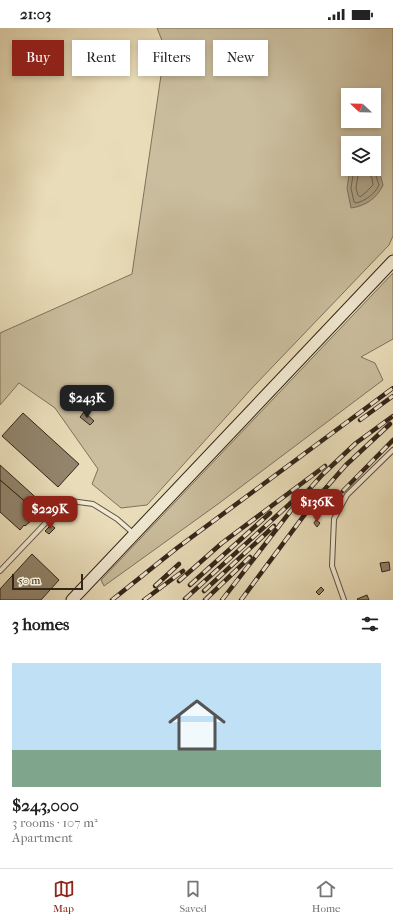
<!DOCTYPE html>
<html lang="en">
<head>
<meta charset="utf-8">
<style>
  :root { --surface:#fff; --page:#f6f6f6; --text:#222; --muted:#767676; --line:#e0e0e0; --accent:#8f2418 }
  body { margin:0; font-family:"IM FELL French Canon",serif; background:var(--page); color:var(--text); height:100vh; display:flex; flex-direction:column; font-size:15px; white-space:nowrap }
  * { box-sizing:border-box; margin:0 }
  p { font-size:13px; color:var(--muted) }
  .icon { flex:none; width:22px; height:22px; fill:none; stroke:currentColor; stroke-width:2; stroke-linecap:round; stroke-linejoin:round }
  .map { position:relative; height:572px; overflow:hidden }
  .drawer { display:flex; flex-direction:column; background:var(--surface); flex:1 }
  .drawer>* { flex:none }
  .top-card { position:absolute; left:12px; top:12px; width:369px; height:36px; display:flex; gap:8px }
  .needle { width:26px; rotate:292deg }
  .tools { position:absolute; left:341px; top:60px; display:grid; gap:8px }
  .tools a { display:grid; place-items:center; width:40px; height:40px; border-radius:0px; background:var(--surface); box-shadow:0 2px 6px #0003; font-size:20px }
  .scale { position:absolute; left:12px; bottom:10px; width:71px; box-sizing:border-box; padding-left:4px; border:2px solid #332519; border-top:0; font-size:11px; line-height:14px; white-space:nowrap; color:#332519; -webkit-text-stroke:3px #f1e9d2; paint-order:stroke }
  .price { position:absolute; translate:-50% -34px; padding:0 9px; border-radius:8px; background:var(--accent); color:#fff; font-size:13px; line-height:26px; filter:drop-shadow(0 1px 2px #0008) }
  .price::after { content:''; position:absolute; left:50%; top:24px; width:12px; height:9px; margin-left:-6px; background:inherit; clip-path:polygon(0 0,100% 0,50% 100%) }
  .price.selected { background:#222; color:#fff }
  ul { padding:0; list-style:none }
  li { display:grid; align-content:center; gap:8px; height:212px; padding:0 12px }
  li span { display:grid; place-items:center; height:124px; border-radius:0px; color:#555 }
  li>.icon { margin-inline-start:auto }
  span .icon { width:72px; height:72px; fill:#fffc; stroke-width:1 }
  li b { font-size:17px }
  h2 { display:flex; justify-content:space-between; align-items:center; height:48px; padding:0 12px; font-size:17px }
  .chip { padding:0 14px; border-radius:0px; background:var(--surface); box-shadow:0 2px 6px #0003; font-size:14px; line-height:36px }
  .chip.selected { background:var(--accent); color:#fff }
  .status { display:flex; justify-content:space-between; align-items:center; height:28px; padding:0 20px; background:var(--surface); direction:ltr }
  .status svg { height:11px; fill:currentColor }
  .tab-bar { display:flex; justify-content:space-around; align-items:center; height:56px; border-top:1px solid var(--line); background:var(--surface); font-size:11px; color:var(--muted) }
  .tab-bar a { display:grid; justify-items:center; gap:2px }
  .tab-bar .selected { color:var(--accent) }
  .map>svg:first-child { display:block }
  .green { fill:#cabe9e; stroke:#7e725c; fill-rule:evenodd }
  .water { fill:#ab9e83; stroke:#7b6e59 }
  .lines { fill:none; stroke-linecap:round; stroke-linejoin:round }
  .shore { stroke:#6f624e; stroke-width:1 }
  .building { fill:#92856c; stroke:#332519 }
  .lane-casing { stroke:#605341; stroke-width:6 }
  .secondary-casing { stroke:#332519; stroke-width:13 }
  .lane { stroke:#f1e9d2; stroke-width:4 }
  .secondary { stroke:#f1e9d2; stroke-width:11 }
  .rail-casing { stroke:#332519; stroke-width:4.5 }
  .rail { stroke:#f1e9d2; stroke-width:3; stroke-dasharray:9; stroke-linecap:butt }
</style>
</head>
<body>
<div class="status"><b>21:03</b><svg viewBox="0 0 49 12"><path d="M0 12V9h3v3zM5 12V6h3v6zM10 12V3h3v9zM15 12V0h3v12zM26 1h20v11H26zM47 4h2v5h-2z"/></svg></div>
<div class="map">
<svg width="393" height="572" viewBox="0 0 393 572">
  <rect width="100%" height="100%" fill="#e9ddb9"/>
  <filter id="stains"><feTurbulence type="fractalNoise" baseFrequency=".005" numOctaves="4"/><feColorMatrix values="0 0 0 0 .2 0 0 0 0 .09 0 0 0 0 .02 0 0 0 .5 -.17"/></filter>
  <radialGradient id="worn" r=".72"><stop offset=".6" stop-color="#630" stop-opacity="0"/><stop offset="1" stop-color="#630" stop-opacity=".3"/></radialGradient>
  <g class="green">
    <path d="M157,0h236v208l-4,9 -136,142 -106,118 -26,3 -29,-24 6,-15 -43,-61 -36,-25 -19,22v-72l132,-59 33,-226zM348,67h26v26h-26zM348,115h26v26h-26z"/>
    <path d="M393,245v66l-32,18 14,6 8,17 -165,124 -114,82 -3,-6z"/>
  </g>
  <path class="water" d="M374,138l6,8 3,11c-6,13 -17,21 -32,23l-4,-20 3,-19h24z"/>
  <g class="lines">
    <g class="shore">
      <path d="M354,141l-3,19 3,14 2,1c9,-2 19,-9 23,-18l-3,-9 -5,-7"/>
      <path d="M359,141l-3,19 2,7 2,2 5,-4 8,-8 -1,-7 -6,-9"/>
    </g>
  </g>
  <g class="building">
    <path d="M84,384l10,9 -4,4 -10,-8z"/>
    <path d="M23,385l56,51 -21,23 -56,-51z"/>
    <path d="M0,437l43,39 -7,7 -36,-31z"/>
    <path d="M0,452l36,31 -7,8 2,2 -6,5 -1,-1 -4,5 -20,-18z"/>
    <path d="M316,492l4,3 -3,4 -3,-4z"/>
    <path d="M51,497l4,3 -6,6 -4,-3z"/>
    <path d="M32,526l27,26 -18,20h-41v-11z"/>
    <path d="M389,534l1,8 -8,2 -2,-9z"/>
    <path d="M321,559l3,3 -5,5 -3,-3z"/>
    <path d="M367,567l2,5h-11l-1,-1z"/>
  </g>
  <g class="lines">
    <defs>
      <g id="lane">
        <path d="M0,543l56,-59 15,-11 22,3 24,15 16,14"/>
        <path d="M344,572l-12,-34 2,-47 13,-24 46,-45"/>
      </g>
      <path id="secondary" d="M72,572l321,-339"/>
    </defs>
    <use href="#lane" class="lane-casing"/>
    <use href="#secondary" class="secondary-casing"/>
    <use href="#lane" class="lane"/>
    <use href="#secondary" class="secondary"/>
    <defs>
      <g id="rail">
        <path d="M360,392l33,-24"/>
        <path d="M343,463l50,-51"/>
        <path d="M179,553l43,-38 103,-77"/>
        <path d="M190,557l80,-72"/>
        <path d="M155,558l24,-22"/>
        <path d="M204,563l70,-65"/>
        <path d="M185,571l109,-99"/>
        <path d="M112,572l65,-52 216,-160"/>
        <path d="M144,572l39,-29"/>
        <path d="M205,572l45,-43"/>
        <path d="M222,572l74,-96 26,-29 34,-32 37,-27"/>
        <path d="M241,572l76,-102 29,-33 44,-41"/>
      </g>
    </defs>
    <use href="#rail" class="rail-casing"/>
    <use href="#rail" class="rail"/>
  </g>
  <rect width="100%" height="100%" filter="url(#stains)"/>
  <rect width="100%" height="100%" fill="url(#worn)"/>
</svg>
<div class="tools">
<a><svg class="needle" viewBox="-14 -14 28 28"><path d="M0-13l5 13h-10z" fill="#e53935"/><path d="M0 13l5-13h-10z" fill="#767676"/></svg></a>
<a><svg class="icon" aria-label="layers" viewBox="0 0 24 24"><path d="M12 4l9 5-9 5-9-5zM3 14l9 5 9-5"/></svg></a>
</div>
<div class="scale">50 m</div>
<b class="price selected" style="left:87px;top:391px">$243K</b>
<b class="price" style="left:317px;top:495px">$136K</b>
<b class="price" style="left:50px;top:502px">$229K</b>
<div class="top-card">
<a class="chip selected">Buy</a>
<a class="chip">Rent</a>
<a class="chip">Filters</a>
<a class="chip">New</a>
</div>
</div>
<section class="drawer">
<h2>3 homes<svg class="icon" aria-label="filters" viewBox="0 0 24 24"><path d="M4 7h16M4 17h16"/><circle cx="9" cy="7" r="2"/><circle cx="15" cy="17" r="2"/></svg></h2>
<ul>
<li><span style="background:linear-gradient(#bfe0f5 70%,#7fa58c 0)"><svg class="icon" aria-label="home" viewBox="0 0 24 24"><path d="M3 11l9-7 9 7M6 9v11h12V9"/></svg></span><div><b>$243,000</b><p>3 rooms · 107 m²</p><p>Apartment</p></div></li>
</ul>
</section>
<nav class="tab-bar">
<a class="selected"><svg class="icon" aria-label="map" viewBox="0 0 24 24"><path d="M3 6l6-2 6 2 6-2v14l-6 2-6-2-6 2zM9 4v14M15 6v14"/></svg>Map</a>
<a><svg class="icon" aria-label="saved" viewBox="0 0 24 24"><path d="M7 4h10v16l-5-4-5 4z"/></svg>Saved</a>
<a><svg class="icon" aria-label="home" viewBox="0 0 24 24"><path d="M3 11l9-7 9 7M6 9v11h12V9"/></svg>Home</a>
</nav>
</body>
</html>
